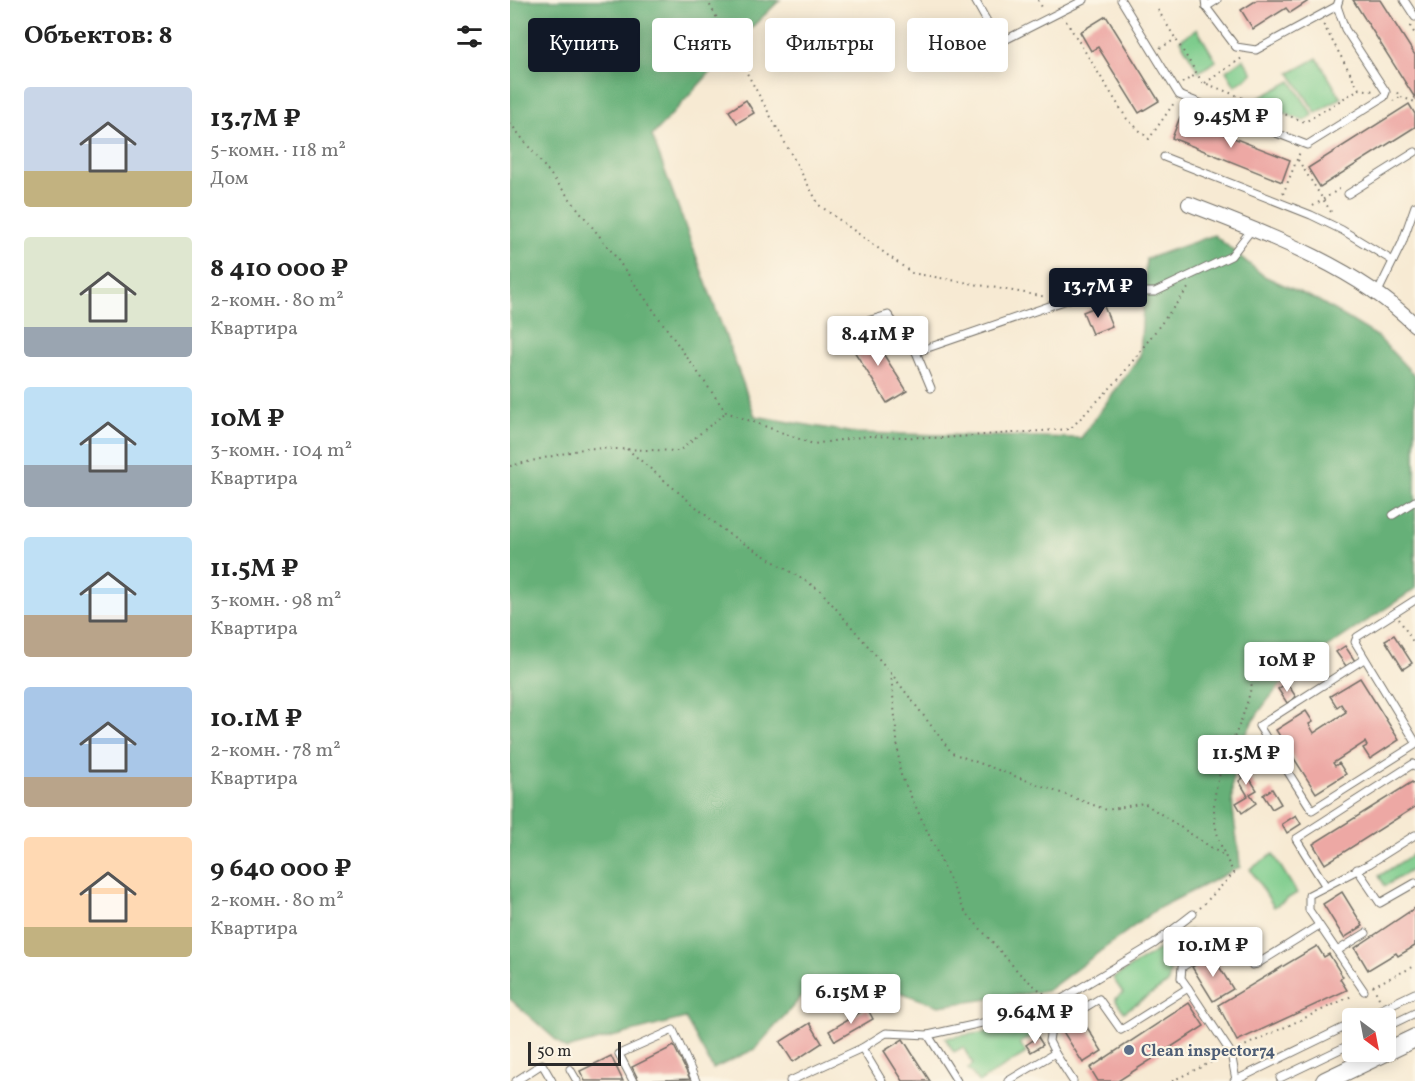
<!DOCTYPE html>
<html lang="ru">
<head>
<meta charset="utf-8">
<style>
  :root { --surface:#fff; --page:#f2f2f2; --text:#222; --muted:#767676; --accent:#111827 }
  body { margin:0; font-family:Vollkorn,serif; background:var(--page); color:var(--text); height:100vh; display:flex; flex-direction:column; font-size:22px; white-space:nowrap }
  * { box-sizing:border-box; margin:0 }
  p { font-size:20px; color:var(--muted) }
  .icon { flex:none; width:33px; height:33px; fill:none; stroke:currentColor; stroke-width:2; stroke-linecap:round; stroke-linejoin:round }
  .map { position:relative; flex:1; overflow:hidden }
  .side { display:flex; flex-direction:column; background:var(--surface); width:510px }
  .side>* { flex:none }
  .hud { position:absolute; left:18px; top:18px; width:570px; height:54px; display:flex; gap:12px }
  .needle { width:39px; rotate:148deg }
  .controls { position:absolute; left:832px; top:1008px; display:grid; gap:12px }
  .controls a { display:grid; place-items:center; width:54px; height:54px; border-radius:6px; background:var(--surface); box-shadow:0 3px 15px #0003; font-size:30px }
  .scale { position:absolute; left:18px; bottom:15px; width:93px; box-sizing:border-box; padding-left:6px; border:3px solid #2b2b2b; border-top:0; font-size:16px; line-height:21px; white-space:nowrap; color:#2b2b2b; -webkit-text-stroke:4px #fcf5e5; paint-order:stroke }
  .price { position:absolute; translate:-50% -51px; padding:0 14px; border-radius:6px; background:#fff; color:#222; font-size:20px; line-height:39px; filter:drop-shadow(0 2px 3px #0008) }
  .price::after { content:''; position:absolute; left:50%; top:36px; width:18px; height:14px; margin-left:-9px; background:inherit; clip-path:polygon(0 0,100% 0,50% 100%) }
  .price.on { background:var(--accent); color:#fff }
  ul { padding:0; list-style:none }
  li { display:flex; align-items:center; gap:18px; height:150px; padding:0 24px }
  li span { display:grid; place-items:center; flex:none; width:168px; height:120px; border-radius:6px; color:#555 }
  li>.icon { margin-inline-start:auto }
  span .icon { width:72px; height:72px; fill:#fffc; stroke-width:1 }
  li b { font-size:26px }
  h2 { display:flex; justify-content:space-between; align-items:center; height:72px; padding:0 24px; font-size:26px }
  .chip { padding:0 21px; border-radius:6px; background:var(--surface); box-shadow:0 3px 15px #0003; font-size:21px; line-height:54px }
  .chip.on { background:var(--accent); color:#fff }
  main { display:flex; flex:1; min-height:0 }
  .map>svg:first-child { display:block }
  .green { fill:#7dcc8c; stroke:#547c5c; stroke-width:1.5 }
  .forest { fill:#66b078; stroke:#486e52; stroke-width:1.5 }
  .building { fill:#eda8a4 }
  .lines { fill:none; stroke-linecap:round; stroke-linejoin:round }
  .service-casing { stroke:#726e66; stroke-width:9 }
  .minor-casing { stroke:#726e66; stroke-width:16 }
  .tertiary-casing { stroke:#726e66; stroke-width:20 }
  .path { stroke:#726e66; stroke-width:2; stroke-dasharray:1.5 4.5; stroke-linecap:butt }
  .service { stroke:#fff; stroke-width:7 }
  .minor { stroke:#fff; stroke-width:14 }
  .tertiary { stroke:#fff; stroke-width:18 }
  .service-dot { fill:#5c6f8a; stroke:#fcf5e5; stroke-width:2 }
  .labels { text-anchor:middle; stroke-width:4.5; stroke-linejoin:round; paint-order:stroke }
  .service-label { font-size:16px; font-weight:bold; fill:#4e5e75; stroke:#fcf5e5; text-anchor:start }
</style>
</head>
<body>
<main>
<section class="side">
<h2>Объектов: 8<svg class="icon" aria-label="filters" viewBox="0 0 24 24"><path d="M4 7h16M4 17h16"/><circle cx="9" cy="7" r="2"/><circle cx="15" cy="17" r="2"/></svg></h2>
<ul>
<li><span style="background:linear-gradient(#c9d6e8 70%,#c2b280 0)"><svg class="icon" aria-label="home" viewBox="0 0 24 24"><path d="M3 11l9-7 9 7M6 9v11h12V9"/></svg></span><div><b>13.7M ₽</b><p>5-комн. · 118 m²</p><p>Дом</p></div></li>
<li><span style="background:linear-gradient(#dfe7d0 75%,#9aa5b1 0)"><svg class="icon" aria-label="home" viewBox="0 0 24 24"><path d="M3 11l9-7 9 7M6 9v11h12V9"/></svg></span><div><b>8 410 000 ₽</b><p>2-комн. · 80 m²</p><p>Квартира</p></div></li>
<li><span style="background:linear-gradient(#bfe0f5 65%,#9aa5b1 0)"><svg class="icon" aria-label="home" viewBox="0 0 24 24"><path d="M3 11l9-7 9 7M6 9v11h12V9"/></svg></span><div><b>10M ₽</b><p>3-комн. · 104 m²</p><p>Квартира</p></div></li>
<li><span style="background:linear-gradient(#bfe0f5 65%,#b9a48a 0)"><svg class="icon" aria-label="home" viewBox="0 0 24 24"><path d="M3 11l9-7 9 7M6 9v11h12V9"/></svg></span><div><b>11.5M ₽</b><p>3-комн. · 98 m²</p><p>Квартира</p></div></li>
<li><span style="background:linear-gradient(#a9c7e8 75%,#b9a48a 0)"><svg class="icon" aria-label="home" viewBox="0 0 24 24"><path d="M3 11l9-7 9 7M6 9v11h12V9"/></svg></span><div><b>10.1M ₽</b><p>2-комн. · 78 m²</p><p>Квартира</p></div></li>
<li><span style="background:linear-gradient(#ffd9b3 75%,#c2b280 0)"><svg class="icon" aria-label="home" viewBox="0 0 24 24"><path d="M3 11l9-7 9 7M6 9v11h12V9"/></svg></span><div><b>9 640 000 ₽</b><p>2-комн. · 80 m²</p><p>Квартира</p></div></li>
</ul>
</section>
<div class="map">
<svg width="905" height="1081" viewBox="0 0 905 1081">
  <rect width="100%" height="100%" fill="#fcf5e5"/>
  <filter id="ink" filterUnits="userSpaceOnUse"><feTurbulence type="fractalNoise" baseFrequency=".0167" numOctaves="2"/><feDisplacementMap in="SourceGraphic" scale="12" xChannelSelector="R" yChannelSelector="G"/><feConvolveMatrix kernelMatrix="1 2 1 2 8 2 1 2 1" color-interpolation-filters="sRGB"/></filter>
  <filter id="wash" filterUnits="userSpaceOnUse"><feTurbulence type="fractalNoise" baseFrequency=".008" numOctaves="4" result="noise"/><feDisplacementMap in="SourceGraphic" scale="24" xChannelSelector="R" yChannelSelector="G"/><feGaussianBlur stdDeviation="1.35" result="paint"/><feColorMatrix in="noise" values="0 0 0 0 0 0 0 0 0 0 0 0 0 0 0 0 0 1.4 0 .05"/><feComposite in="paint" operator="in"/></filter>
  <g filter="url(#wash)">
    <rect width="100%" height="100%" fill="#f7ead3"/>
    <g class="green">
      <path d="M687,29l19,32 -17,11 -19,-32z"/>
      <path d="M807,58l24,40 -25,15 -26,-40z"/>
      <path d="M733,59l10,14 -18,13 -9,-15z"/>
      <path d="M781,81l22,34 -9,6 -50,-20z"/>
      <path d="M905,853v15l-30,18 -6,-10z"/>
      <path d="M763,854l24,39 -23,14 -24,-38z"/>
      <path d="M680,930l10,17 -29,17 -3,19 -44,29 -9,-13 8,-6 -10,-15z"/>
      <path d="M532,1024l-1,7 -21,12 6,10 -45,28h-3l-10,-12 5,-5 -10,-17 -9,5 -9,-14z"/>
    </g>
    <path class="forest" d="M0,0h270l-31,30 -97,106 103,280 99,17 227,5 59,-82 6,-97 68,-24 50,41 55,25 58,35 38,40v213l-116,77c-36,35 -68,76 -67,127 0,25 7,50 8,74l-83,42 -110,82 -108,15 -74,-26 -62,15 -48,54 -42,20 -28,-51 -119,31 -56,-50z"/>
    <g id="blocks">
      <g class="building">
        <path d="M747,0h53l-20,13 -4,-5 -33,21 -12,-19z"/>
        <path d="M843,0h27l35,55v43z"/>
        <path d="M596,16l53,85 -20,12 -41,-66 -7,4 -11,-19z"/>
        <path d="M236,100l8,13 -17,10 -8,-12z"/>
        <path d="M899,104l6,10v13l-95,60 -12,-19z"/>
        <path d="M670,117l110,43 -8,22 -110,-44z"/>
        <path d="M593,304l9,22 -20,8 -9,-22z"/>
        <path d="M358,330l39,61 -20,12 -38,-60z"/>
        <path d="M884,635l18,28 -9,6 -18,-29z"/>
        <path d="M835,646l10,15 -9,5 -10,-14z"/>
        <path d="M850,678l39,62 -29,19 -7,-11 4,-2 -2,-4 -32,21 2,3 4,-3 7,11 -30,19 -40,-63 30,-19 7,11 -4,2 5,9 32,-21 -5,-8 -4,3 -7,-11z"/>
        <path d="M777,683l9,14 -9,6 -9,-14z"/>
        <path d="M733,758l9,15 -4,3 9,14 -7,4 6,9 -14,10 -6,-10 12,-7 -9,-15 4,-3 -9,-14z"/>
        <path d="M902,782l3,4v21l-90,57 -12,-20z"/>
        <path d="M762,789l9,15 -9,5 -9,-14z"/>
        <path d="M786,815l5,9 -14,9 -5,-9z"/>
        <path d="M832,892l21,34 -19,12 -21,-34z"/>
        <path d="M905,908v38l-17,10 -2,-3 -28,17 -13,-22z"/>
        <path d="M807,946l7,11 5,-3 14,23 -3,2 7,11 -110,51 -19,-36z"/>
        <path d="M702,955l21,34 -20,12 -21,-34z"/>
        <path d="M679,1003l15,23 -86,55h-20l-8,-13z"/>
        <path d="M357,1008l6,11 -38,22 -6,-10z"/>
        <path d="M571,1018l21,33 -19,12 -21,-33z"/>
        <path d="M300,1023l12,20 -29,19 -13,-20z"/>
        <path d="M528,1037l5,8 -12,7 -5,-7z"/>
        <path d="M393,1039l10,16 17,26h-27l-19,-30z"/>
        <path d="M164,1046l16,33 -51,2 -7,-14z"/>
        <path d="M101,1056l12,25h-38l-5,-10z"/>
      </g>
    </g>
  </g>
  <g filter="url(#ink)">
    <use href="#blocks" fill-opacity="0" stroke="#726e66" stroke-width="1.5"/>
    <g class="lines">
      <defs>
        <g id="service">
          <path d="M465,0l24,43 85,-43"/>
          <path d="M611,0l58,95 128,50 77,-48 2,-5 -41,-63 -8,-23 2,-6"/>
          <path d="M695,0l1,7 30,40 20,3 81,-44"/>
          <path d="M894,0l11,17"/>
          <path d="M696,7l11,-7"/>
          <path d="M654,157l147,58 31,15 51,31"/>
          <path d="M838,194l67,-42"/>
          <path d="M867,294l25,-51 13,-37"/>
          <path d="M340,326l38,-11 28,37 15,36"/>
          <path d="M406,352l174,-60h65l76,-36 21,-27"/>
          <path d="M883,515l22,-14"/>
          <path d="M905,600l-58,37 -2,5 60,99"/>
          <path d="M854,659l-105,67 53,84 103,-65"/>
          <path d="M847,869l23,34 35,-20"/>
          <path d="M815,885l-29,-46 117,-75 2,2"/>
          <path d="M827,951l29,-18"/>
          <path d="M678,988l43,65 5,27"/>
          <path d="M854,991l-55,-81v-15l60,-31 46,-29"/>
          <path d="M853,1018l52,-25"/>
          <path d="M876,1027l29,-14"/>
          <path d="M418,1035l117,-26 109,-65 39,-30"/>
          <path d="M545,1053l18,28"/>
          <path d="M60,1069l7,12"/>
          <path d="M770,1078l73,-35"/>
          <path d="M6,1081l26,-17 10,17"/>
          <path d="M123,1081l-14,-27 54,-24 23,51"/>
          <path d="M280,1081l72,-33"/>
          <path d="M372,1081l-20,-33 24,-15 42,2 29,46"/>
          <path d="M498,1081l47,-28 -6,-12 2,-13 48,-29 22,31 67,-42 -7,-10 1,-11 41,-25c14,0 19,15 29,23l5,-1 61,-38"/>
          <path d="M724,1081l119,-58"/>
        </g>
        <path id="minor" d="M679,204c75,29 168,63 226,121"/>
        <path id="tertiary" d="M815,1081l90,-43"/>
      </defs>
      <use href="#service" class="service-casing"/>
      <use href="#minor" class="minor-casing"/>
      <use href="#tertiary" class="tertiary-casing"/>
      <g class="path">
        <path d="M197,0l112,205 93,68 135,24"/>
        <path d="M528,0l5,9"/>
        <path d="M648,10l44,72 103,40 54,-33 -36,-65"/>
        <path d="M556,21l61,98 22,20 25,-36"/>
        <path d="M900,26l5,8"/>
        <path d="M650,48l16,-9"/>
        <path d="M672,83l15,-9"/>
        <path d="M695,83l37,-25"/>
        <path d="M849,89l15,2"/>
        <path d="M891,97l14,5"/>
        <path d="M737,100l1,12"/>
        <path d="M883,101l7,-4 -4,-6"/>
        <path d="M0,123l102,129 114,160 87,32 55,-8 74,2 128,-9 49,-50 70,-92"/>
        <path d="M788,160l35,55"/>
        <path d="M773,194l17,-42"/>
        <path d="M803,206l28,-18"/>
        <path d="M117,449l100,84 93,57 71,83 61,80 155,57 37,-7 80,53"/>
        <path d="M0,466l77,-18 92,3 47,-39"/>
        <path d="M889,619l16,26"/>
        <path d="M381,673l9,100 64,137 57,65 26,21"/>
        <path d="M690,908l34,-35c-49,-85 6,-117 19,-196"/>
        <path d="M863,986l42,-20"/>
        <path d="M863,986l7,14"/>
        <path d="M730,1048l114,-53"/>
        <path d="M662,1081l52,-25"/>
      </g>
      <use href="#service" class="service"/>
      <use href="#minor" class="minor"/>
      <use href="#tertiary" class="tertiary"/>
    </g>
  </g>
  <circle class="service-dot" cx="619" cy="1050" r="6"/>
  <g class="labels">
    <g class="service-label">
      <text x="631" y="1056">Clean inspector74</text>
    </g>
  </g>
</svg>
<div class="controls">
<a><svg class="needle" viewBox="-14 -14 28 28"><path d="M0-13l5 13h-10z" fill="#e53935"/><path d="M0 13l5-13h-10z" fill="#767676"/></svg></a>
</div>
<div class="scale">50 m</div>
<b class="price" style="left:721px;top:149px">9.45M ₽</b>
<b class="price on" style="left:588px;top:319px">13.7M ₽</b>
<b class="price" style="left:368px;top:367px">8.41M ₽</b>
<b class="price" style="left:777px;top:693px">10M ₽</b>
<b class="price" style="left:736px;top:786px">11.5M ₽</b>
<b class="price" style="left:703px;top:978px">10.1M ₽</b>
<b class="price" style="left:341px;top:1025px">6.15M ₽</b>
<b class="price" style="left:525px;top:1045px">9.64M ₽</b>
<div class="hud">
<a class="chip on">Купить</a>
<a class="chip">Снять</a>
<a class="chip">Фильтры</a>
<a class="chip">Новое</a>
</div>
</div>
</main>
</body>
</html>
